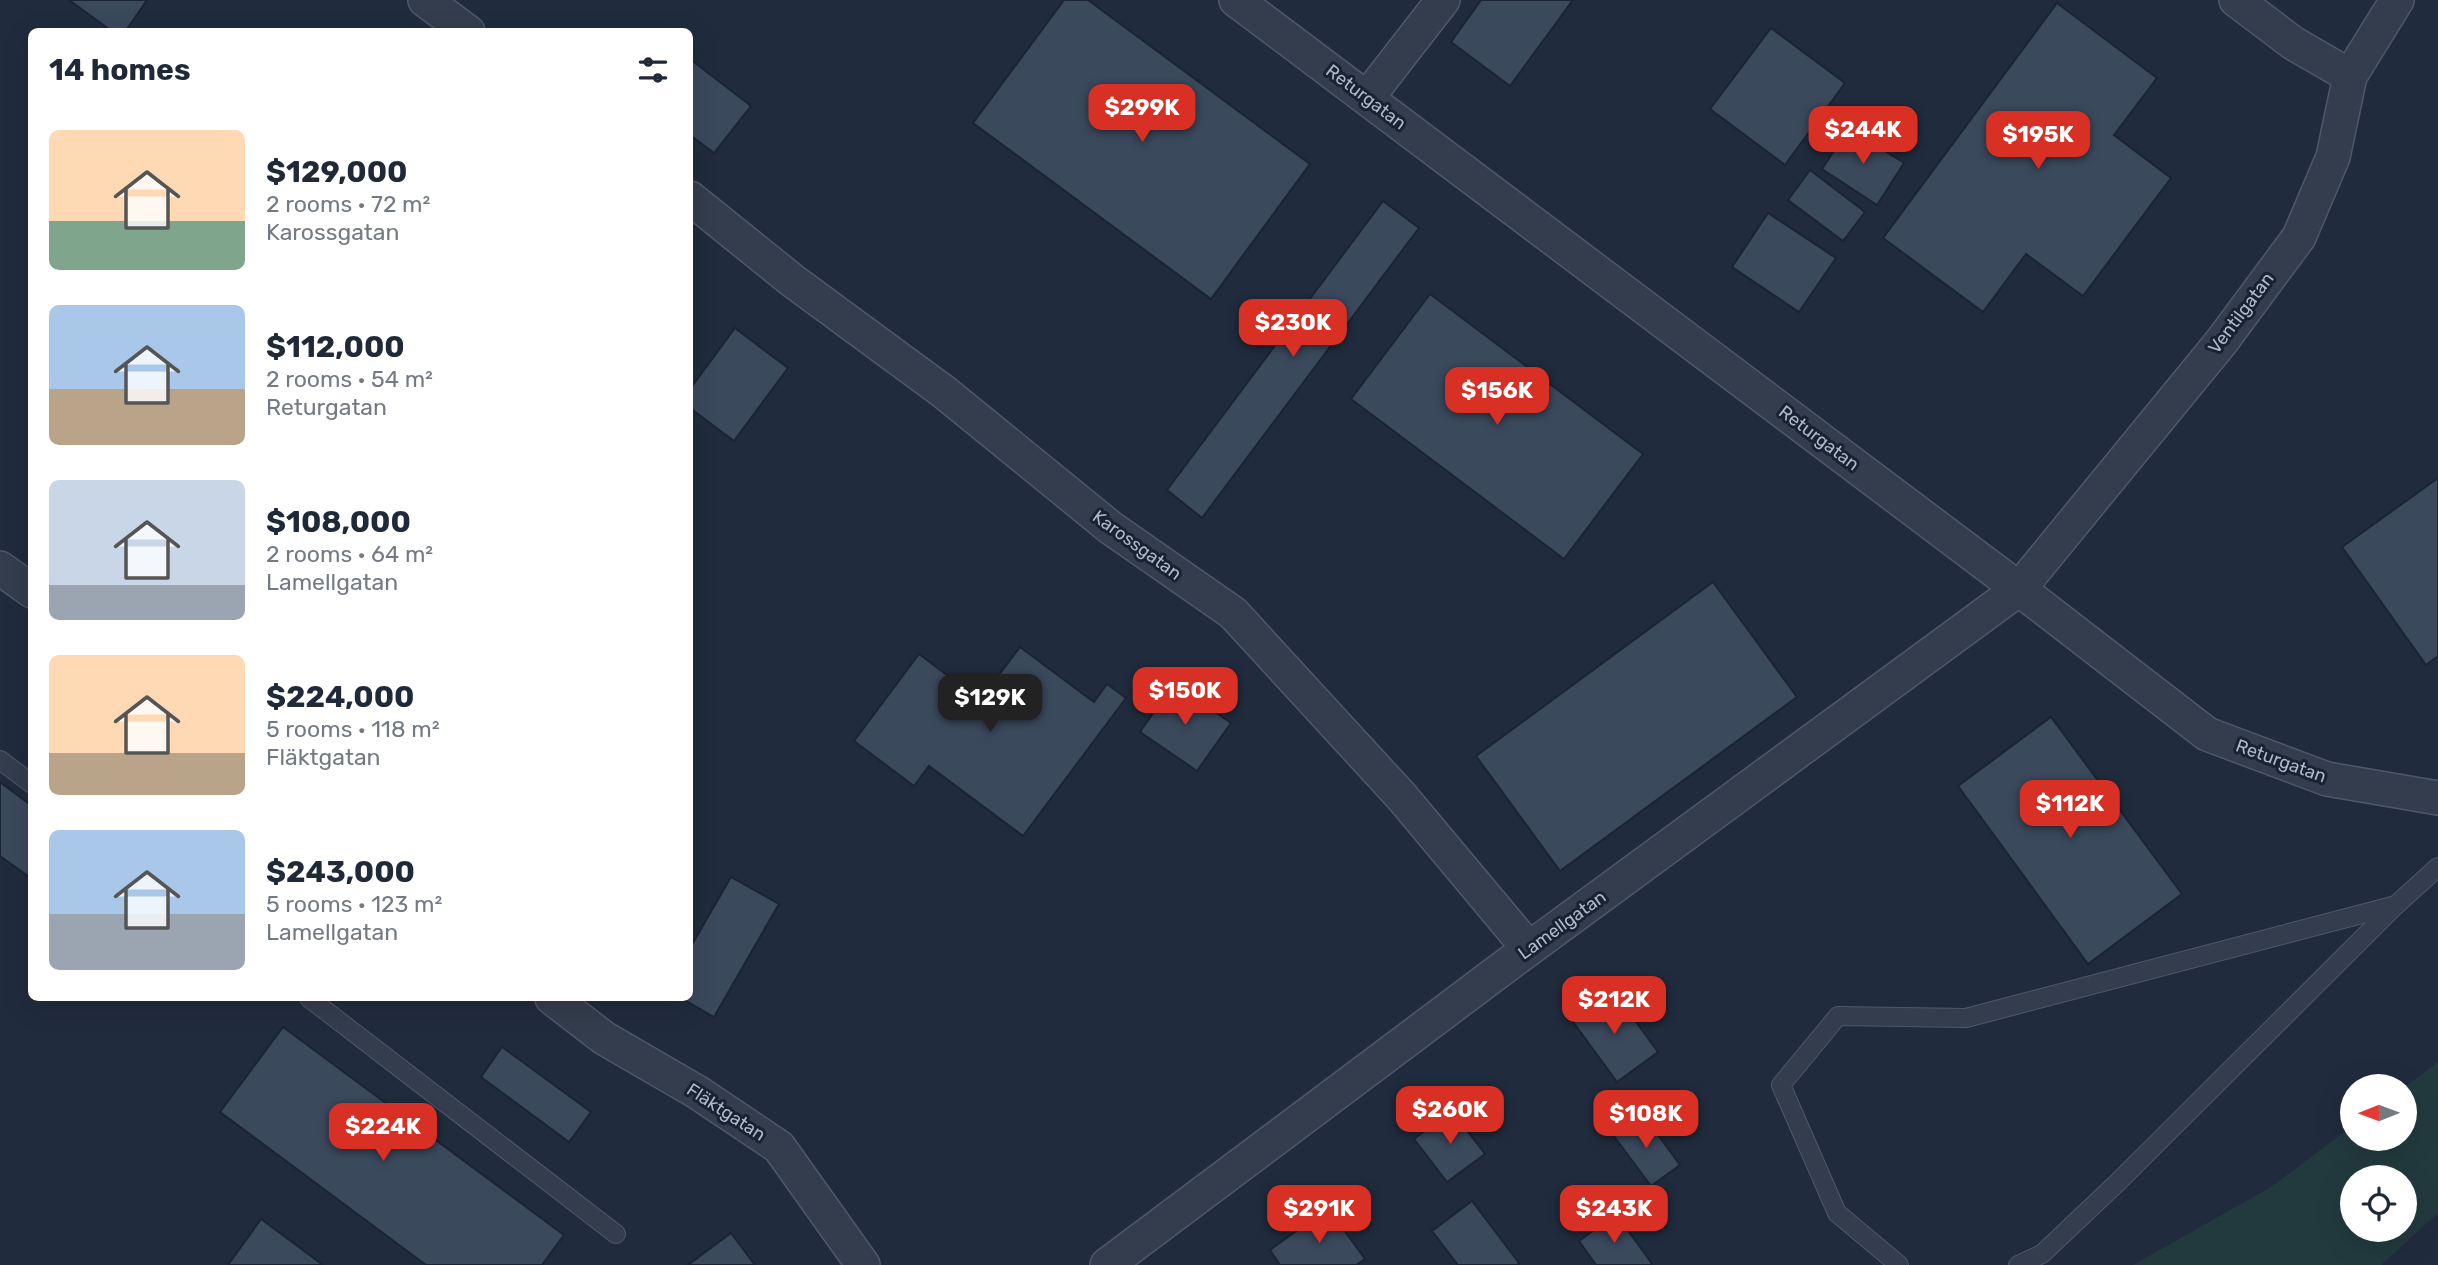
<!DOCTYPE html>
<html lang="en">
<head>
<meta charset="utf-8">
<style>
  :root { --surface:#fff; --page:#f6f6f7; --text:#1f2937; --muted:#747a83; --accent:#d93025 }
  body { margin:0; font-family:Rubik,sans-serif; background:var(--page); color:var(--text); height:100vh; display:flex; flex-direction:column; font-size:26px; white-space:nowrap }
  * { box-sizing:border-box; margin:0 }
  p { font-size:23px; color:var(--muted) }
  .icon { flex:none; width:38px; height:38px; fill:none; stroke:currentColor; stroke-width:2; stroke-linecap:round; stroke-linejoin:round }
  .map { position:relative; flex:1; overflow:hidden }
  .drawer { position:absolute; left:28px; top:28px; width:665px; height:973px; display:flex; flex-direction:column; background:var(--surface); border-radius:10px; box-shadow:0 7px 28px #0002 }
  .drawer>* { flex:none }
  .needle { width:46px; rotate:269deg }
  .fabs { position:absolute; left:2340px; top:1074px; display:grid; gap:14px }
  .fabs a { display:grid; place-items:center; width:77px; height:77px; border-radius:50%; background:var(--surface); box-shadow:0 7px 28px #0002; font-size:35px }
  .price { position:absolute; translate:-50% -60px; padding:0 16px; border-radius:14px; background:var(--accent); color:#fff; font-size:23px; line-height:46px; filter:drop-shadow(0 2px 4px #0008) }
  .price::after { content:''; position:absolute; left:50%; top:42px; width:21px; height:16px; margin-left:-10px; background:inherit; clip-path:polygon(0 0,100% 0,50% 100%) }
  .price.active { background:#222; color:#fff }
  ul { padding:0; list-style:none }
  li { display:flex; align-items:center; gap:21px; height:175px; padding:0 21px }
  li span { display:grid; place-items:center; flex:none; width:196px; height:140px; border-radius:10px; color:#555 }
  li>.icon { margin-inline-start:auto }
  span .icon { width:84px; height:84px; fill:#fffc; stroke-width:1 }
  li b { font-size:30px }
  h2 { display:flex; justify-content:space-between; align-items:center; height:84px; padding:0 21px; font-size:30px }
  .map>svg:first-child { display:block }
  .green { fill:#223a3e; fill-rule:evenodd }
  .building { fill:#3b495d; stroke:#1b2434; stroke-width:2 }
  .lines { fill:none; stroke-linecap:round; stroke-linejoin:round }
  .lane-casing { stroke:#4f5868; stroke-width:20 }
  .street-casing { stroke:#4f5868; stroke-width:36 }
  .lane { stroke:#343d4d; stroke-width:18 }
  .street { stroke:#343d4d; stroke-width:33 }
  .labels { text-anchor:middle; stroke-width:6; stroke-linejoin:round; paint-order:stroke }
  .street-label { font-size:18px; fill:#afb8c9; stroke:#192232 }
</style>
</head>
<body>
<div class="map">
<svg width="2438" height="1265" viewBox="0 0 2438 1265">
  <rect width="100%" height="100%" fill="#202b3d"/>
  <path class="green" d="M2438,1062v151l-57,52h-248l138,-78 81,-61v13h52l1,-52zM2352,1178h52v52h-52z"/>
  <g class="building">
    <path d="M69,0h78l-22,32h-12z"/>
    <path d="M1064,0h24l222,164 -99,135 -238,-176z"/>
    <path d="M1481,0h92l-63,86 -59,-44z"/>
    <path d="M2057,3l100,75 -43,57 57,43 -88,118 -57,-42 -43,58 -100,-74z"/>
    <path d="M1771,28l74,55 -60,82 -75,-56z"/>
    <path d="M690,59l61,47 -37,47 -24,-18z"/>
    <path d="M1849,128l55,35 -27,42 -55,-36z"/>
    <path d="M1810,170l55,42 -22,29 -55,-41z"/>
    <path d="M1383,201l36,27 -217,290 -35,-28z"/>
    <path d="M1768,213l68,45 -37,54 -67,-45z"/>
    <path d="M1430,294l213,160 -79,105 -213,-160z"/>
    <path d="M735,328l53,40 -54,73 -44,-33v-19z"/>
    <path d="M2438,478v178l-12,9 -84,-118z"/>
    <path d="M1713,582l84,115 -237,174 -84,-115z"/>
    <path d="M1020,647l74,55 13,-18 19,14 -103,138 -94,-70 -15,20 -60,-45 65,-87 61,46z"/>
    <path d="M1174,683l57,40 -34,48 -57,-39z"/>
    <path d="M2051,717l131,177 -94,70 -130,-178z"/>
    <path d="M0,782l32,24v73l-32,-23z"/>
    <path d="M731,877l48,27 -65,113 -33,-19h9v-50z"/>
    <path d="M1612,989l46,63 -41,30 -46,-63z"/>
    <path d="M283,1027l281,208 -22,30h-116l-206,-153z"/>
    <path d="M502,1047l89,65 -22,30 -88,-65z"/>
    <path d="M1452,1111l33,43 -38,28 -33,-43z"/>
    <path d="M1642,1113l38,52 -29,21 -38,-51z"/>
    <path d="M1472,1201l47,62 -2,2h-59l-26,-34z"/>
    <path d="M1328,1208l37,51 -9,6h-76l-10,-15z"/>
    <path d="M1616,1214l37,51h-57l-17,-24z"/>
    <path d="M261,1219l62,46h-95z"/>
    <path d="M731,1233l24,32h-67z"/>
  </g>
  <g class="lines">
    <defs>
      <g id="lane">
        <path d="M0,760l32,24"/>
        <path d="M309,998l307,236"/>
        <path d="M1899,1265l-62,-52 -56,-128 57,-69 128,2 430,-113"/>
        <path d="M2018,1265l24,-11 76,-72 278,-277 42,-38"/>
      </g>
      <g id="street">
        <path d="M425,0l43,32"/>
        <path d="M1236,0l783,589 188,145 120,45 111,19"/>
        <path d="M2236,0l57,43 57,33"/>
        <path d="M1367,98l76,-98"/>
        <path d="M690,198l103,83 151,111 167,136 122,85 169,184 127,152"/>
        <path d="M0,568l32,23"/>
        <path d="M552,998l52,40 93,54 82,55 84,118"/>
        <path d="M1107,1265l412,-309 500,-367 203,-248 77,-104 34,-80 17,-81 47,-76"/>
      </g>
    </defs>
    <use href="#lane" class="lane-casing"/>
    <use href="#street" class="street-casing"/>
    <use href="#lane" class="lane"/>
    <use href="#street" class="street"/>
  </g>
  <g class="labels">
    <g class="street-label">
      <text transform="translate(1366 97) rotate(37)" y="6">Returgatan</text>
      <text transform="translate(2241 313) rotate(-53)" y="6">Ventilgatan</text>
      <text transform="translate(1819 438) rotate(37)" y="6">Returgatan</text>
      <text transform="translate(1137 545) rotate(36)" y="6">Karossgatan</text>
      <text transform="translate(2281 761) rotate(20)" y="6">Returgatan</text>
      <text transform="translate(1562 925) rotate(-36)" y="6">Lamellgatan</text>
      <text transform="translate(726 1112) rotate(33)" y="6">Fläktgatan</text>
    </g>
  </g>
</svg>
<div class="fabs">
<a><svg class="needle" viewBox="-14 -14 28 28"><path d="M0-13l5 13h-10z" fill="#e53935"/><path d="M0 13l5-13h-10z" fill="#747a83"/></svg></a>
<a><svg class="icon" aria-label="locate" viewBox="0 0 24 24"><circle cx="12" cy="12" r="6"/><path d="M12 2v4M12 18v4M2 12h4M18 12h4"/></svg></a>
</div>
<b class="price" style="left:1142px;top:144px">$299K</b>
<b class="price" style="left:1863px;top:166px">$244K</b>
<b class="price" style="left:2038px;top:171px">$195K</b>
<b class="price" style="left:1293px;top:359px">$230K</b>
<b class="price" style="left:1497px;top:427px">$156K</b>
<b class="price" style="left:1185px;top:727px">$150K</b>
<b class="price active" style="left:990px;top:734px">$129K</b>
<b class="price" style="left:2070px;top:840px">$112K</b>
<b class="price" style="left:1614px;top:1036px">$212K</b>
<b class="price" style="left:1450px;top:1146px">$260K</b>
<b class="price" style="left:1646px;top:1150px">$108K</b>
<b class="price" style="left:383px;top:1163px">$224K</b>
<b class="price" style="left:1319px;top:1245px">$291K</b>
<b class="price" style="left:1614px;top:1245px">$243K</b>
<section class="drawer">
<h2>14 homes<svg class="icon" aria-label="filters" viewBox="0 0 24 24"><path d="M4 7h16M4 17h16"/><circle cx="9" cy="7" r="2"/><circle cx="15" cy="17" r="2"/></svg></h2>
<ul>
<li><span style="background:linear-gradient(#ffd9b3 65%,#7fa58c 0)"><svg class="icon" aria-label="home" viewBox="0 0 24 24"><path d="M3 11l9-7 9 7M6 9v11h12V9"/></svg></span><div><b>$129,000</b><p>2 rooms · 72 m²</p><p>Karossgatan</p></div></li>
<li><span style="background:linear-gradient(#a9c7e8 60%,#b9a48a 0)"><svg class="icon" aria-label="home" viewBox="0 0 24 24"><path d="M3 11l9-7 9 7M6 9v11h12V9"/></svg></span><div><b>$112,000</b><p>2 rooms · 54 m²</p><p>Returgatan</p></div></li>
<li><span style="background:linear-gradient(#c9d6e8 75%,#9aa5b1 0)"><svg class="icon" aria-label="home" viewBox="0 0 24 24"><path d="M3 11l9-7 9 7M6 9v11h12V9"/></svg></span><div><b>$108,000</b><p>2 rooms · 64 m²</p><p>Lamellgatan</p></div></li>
<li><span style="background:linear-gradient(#ffd9b3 70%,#b9a48a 0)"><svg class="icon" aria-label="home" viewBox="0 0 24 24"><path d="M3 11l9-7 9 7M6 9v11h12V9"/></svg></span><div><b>$224,000</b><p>5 rooms · 118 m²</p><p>Fläktgatan</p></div></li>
<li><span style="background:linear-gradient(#a9c7e8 60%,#9aa5b1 0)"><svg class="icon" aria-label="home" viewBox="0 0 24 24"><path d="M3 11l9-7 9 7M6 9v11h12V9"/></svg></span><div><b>$243,000</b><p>5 rooms · 123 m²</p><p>Lamellgatan</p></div></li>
</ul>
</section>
</div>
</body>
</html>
